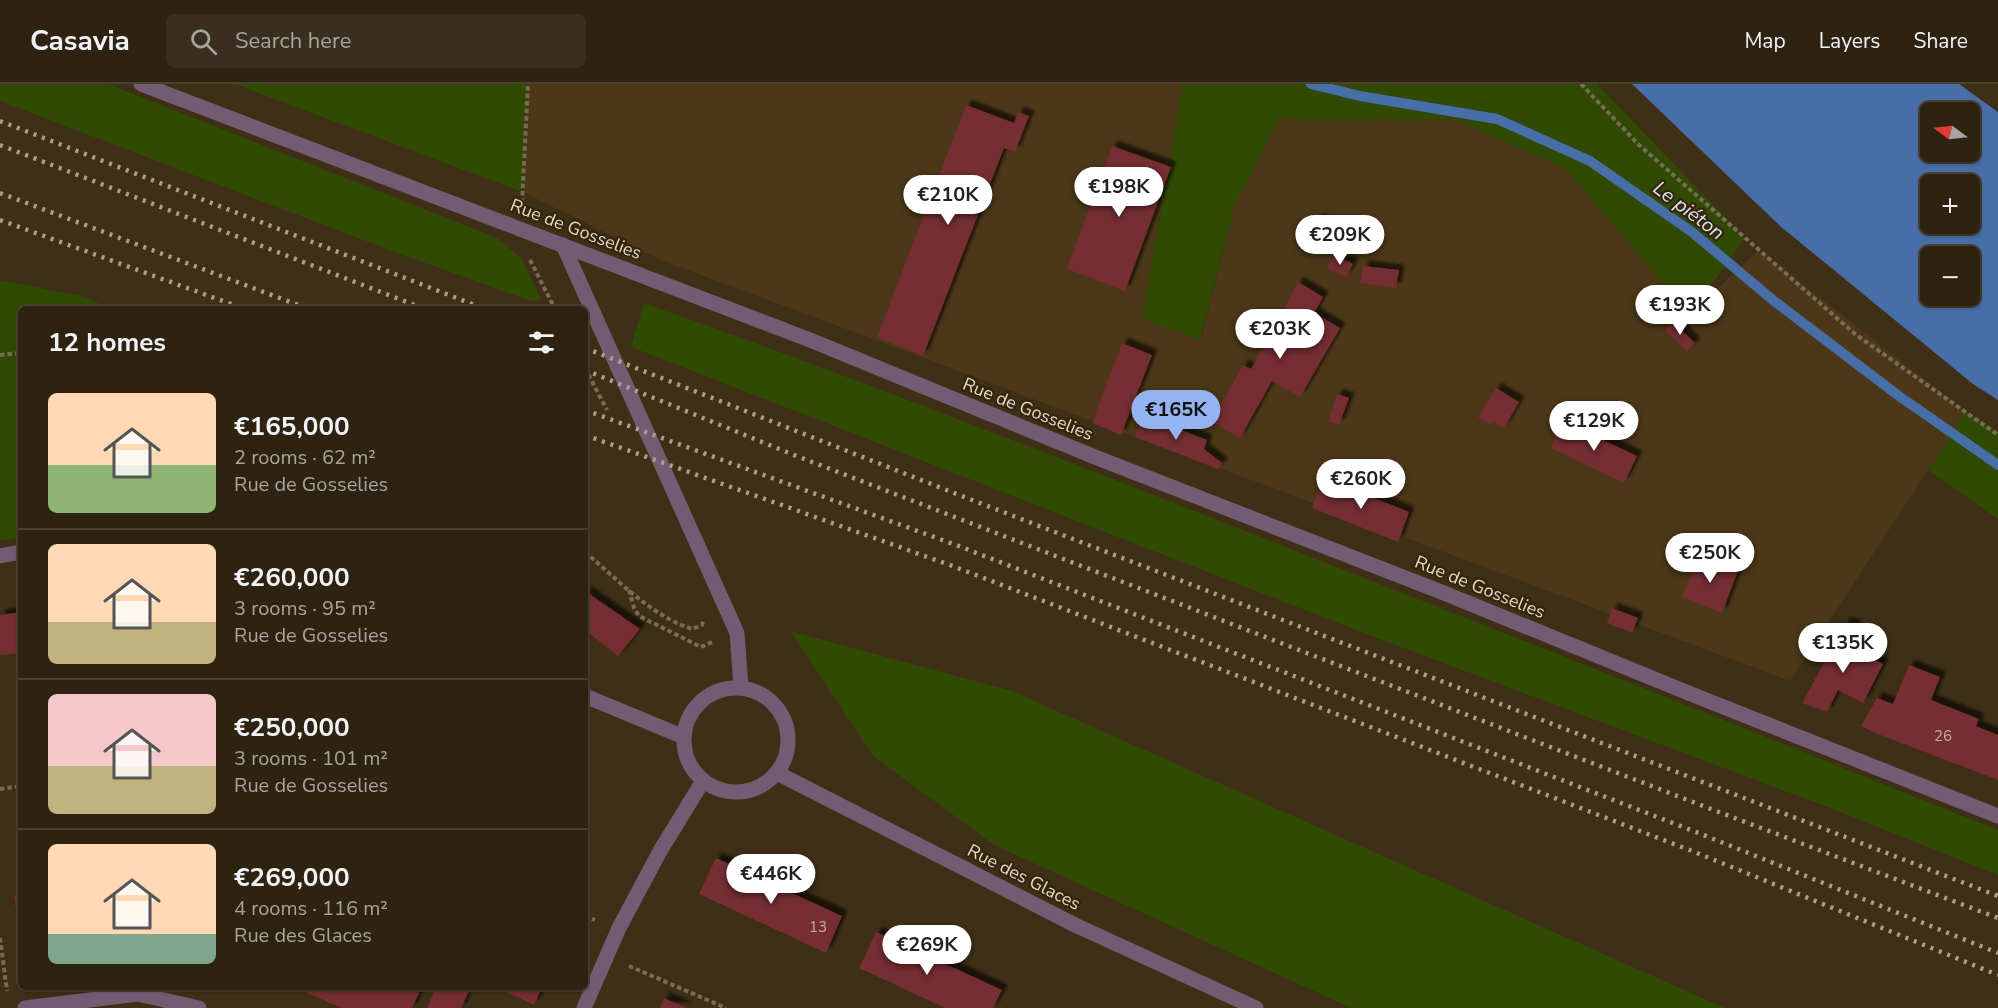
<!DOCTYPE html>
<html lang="en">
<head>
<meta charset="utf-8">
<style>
  :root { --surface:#2e2310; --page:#3a2f1e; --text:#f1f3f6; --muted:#a7a49f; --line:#494030; --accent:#95b2f1 }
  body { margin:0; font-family:"Nunito Sans",sans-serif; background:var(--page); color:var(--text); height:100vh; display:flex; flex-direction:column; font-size:22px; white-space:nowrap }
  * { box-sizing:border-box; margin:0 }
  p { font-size:20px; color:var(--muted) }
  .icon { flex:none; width:33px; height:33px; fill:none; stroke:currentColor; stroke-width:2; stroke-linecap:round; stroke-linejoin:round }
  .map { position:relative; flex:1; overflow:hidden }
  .drawer { position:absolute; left:18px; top:222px; width:570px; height:684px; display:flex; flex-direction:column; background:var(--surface); border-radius:9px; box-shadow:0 2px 4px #0004,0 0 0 2px var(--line) }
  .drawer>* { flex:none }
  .needle { width:39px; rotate:285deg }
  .buttons { position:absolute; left:1920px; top:18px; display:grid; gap:12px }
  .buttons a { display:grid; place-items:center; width:60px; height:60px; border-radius:9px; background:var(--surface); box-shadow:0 2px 4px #0004,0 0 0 2px var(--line); font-size:30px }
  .price { position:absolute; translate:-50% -51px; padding:0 14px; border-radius:21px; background:#fff; color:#222; font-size:20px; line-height:39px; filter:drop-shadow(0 2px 3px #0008) }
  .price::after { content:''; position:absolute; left:50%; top:36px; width:18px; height:14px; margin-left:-9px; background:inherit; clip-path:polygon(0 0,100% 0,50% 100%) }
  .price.on { background:var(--accent); color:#111 }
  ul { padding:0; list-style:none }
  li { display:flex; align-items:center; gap:18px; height:150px; padding:0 30px }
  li+li { border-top:2px solid var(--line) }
  li span { display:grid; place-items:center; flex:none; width:168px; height:120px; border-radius:9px; color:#555 }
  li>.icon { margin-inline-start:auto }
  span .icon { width:72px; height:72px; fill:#fffc; stroke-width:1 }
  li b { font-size:26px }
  h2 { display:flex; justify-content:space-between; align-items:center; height:72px; padding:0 30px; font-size:26px }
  header { display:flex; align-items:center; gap:36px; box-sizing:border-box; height:84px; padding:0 30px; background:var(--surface); border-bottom:2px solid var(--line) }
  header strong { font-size:28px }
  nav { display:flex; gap:33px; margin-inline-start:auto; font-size:21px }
  .search { width:420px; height:54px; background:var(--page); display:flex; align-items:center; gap:15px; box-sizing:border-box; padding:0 21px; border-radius:9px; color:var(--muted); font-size:22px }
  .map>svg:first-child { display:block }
  .built { fill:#4c3818 }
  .green { fill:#304a04 }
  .water { fill:#476ea6; fill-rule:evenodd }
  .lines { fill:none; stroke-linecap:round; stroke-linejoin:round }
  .stream { stroke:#476ea6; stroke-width:10 }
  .building { fill:#742d30; filter:url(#shadow) }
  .path { stroke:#796c56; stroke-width:4; stroke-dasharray:4.5 3; stroke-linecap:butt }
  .minor { stroke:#735c73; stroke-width:15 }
  .rail { stroke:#aba08e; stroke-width:4.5; stroke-dasharray:3 6; stroke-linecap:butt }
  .labels { text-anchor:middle; stroke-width:4.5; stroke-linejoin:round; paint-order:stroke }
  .number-label { font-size:15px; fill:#c6ada3 }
  .street-label { font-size:18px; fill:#e1d8c9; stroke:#34250b }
  .water-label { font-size:20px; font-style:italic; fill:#d8e3f4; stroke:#34250b }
</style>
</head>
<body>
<header>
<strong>Casavia</strong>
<div class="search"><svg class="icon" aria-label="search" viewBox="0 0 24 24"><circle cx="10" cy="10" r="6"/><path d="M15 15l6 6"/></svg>Search here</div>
<nav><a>Map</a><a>Layers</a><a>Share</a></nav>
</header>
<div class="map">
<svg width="1998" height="924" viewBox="0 0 1998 924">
  <defs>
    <filter id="shadow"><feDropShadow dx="5.5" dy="-5.5" stdDeviation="1.5" flood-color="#0009"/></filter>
  </defs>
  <rect width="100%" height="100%" fill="#3e2f16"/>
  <path class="built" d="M527,0h656l-41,235 59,20 34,-135 44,-85 177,1 111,49 123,145 69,-64 207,162 -176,269 -1129,-421 -138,-68z"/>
  <g class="green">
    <path d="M0,0h108l389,154 25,21 19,41 -10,1 -139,-50 -392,-150z"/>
    <path d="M235,0h292l-4,108z"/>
    <path d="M1183,0h414l148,154 -55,77 -124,-146 -110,-49 -177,-1 -44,85 -35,136 -58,-21z"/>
    <path d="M0,196l87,17 22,12h-88v228l-21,4z"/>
    <path d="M644,219c206,73 410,153 614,233 247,97 494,195 740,294v45l-165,-66 -464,-174 -738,-288z"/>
    <path d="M1966,328l32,20v87l-70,-49z"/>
    <path d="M790,547l222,60 713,317h-374l-357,-163 -121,-89z"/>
  </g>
  <path class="water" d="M1632,0h327l39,28v288l-25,-16 -193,-158zM1930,28h40v40h-40zM1930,100h40v40h-40zM1930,172h40v40h-40z"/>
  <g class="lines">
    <path class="stream" d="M1311,0l49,12 137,23 93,42 102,71 82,69 125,95 99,69"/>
  </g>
  <g class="building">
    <path d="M966,21l48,18 4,-11 11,4 -14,36 -11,-4 -81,208 -46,-19z"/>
    <path d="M1112,62l59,21 -46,124 -58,-22z"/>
    <path d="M1318,134l12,7 -10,18 -12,-6z"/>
    <path d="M1334,171l19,9 -7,13 -19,-9z"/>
    <path d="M1363,182l36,4 -3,18 -36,-5z"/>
    <path d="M1298,198l25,15 -9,16 26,15 -40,69 -28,-16 -32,57 -29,-17 32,-56 8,4z"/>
    <path d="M1673,238l22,21 -8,8 -22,-21z"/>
    <path d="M1122,259l30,12 -31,80 -29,-12z"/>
    <path d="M1496,304l23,14 -15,26 -11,-7 -2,4 -13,-8z"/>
    <path d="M1337,310l12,4 -10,27 -11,-4z"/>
    <path d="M1144,332l63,24 -3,9 18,14 -4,6 -83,-32z"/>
    <path d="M1563,337l74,35 -13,27 -73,-35z"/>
    <path d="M1324,394l85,34 -11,30 -86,-34z"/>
    <path d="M1698,471l40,16 -16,42 -40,-16z"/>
    <path d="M585,507l55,38 -22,27 -33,-26z"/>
    <path d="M1612,524l26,10 -6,15 -25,-10z"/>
    <path d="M21,528v41l-21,2v-40z"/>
    <path d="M1846,538l10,5 -12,22 11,6 3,-4 25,13 -20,39 -25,-13 -11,22 -25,-9z"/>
    <path d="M1909,581l31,12 -9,23 48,19 -3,7 22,9v45l-123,-47 -14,-7 16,-28 16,6z"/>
    <path d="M716,774l126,58 -16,37 -127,-59z"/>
    <path d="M21,811v41h-1l-6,-40z"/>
    <path d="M876,848l126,58 -9,18h-48l-86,-40z"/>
    <path d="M295,903h98l10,5v-5h4l12,6 -7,15h-71z"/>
    <path d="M436,903h35l-10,21h-34z"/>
    <path d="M496,903h46l-8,18z"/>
    <path d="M664,914l23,10h-27z"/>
  </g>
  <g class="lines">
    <g class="path">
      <path d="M1581,0l58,61 216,189 143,101"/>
      <path d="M522,119l6,-119"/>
      <path d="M530,176l25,49"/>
      <path d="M0,271l21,-2"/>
      <path d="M585,284l22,42"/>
      <path d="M585,468c33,28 65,63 107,77l10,-4 1,-4"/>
      <path d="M629,506l5,18 5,8 62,31 11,-5"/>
      <path d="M0,705l21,-3"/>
      <path d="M585,832l10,4"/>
      <path d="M0,854l7,53"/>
      <path d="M629,882l97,42"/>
    </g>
    <g class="minor">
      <path d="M141,0l669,256 290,119 344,134 247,101 307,122"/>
      <path d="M563,161l174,388 4,54"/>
      <path d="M0,472l21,-4"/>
      <circle cx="736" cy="656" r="52"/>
      <path d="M585,612l99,41"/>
      <path d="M777,689l298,152 181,83"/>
      <path d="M25,924l113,-14 61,14"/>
      <path d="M584,924l35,-80 41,-77 43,-70"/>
    </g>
    <g class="rail">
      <path d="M0,37l485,188"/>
      <path d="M0,61l425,164"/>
      <path d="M0,109l309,116"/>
      <path d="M0,136l245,89"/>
      <path d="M585,264l387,152 1026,396"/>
      <path d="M585,286l209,85 917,354 287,109"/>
      <path d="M585,326l371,135 745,289 297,119"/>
      <path d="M585,351l365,130 742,286 306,124"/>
    </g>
  </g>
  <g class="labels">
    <g class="number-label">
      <text x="1943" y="657">26</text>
      <text x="818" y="848">13</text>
    </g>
    <g class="street-label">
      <text transform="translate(576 145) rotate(21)" y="6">Rue de Gosselies</text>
      <text transform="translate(1028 325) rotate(22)" y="6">Rue de Gosselies</text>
      <text transform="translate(1480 503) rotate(22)" y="6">Rue de Gosselies</text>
      <text transform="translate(1024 793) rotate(27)" y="6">Rue des Glaces</text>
    </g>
    <g class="water-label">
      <text transform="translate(1689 126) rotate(37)" y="7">Le piéton</text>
    </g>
  </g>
</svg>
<div class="buttons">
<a><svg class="needle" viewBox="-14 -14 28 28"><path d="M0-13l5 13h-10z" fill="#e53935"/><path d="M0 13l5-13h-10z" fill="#a7a49f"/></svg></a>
<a>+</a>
<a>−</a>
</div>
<b class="price" style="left:1119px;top:134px">€198K</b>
<b class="price" style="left:948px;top:142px">€210K</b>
<b class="price" style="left:1340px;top:182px">€209K</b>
<b class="price" style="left:1680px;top:252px">€193K</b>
<b class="price" style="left:1280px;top:276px">€203K</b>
<b class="price on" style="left:1176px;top:357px">€165K</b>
<b class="price" style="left:1594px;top:368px">€129K</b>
<b class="price" style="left:1361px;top:426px">€260K</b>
<b class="price" style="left:1710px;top:500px">€250K</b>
<b class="price" style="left:1843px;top:590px">€135K</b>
<b class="price" style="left:771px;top:821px">€446K</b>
<b class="price" style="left:927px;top:892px">€269K</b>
<section class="drawer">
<h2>12 homes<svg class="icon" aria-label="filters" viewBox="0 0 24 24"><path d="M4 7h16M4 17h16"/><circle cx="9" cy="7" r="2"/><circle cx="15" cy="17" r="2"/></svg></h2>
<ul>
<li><span style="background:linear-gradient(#ffd9b3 60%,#8fb573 0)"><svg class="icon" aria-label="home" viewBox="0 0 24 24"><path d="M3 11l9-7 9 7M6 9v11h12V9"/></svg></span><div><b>€165,000</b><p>2 rooms · 62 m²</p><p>Rue de Gosselies</p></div></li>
<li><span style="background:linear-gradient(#ffd9b3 65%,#c2b280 0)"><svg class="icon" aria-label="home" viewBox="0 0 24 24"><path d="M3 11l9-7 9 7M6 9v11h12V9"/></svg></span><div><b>€260,000</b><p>3 rooms · 95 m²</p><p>Rue de Gosselies</p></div></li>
<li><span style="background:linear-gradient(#f6c9c9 60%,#c2b280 0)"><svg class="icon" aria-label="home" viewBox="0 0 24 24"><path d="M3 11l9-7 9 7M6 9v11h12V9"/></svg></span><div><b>€250,000</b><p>3 rooms · 101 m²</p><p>Rue de Gosselies</p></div></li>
<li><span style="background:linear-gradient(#ffd9b3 75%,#7fa58c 0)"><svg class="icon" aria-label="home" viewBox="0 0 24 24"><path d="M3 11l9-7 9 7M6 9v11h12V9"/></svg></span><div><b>€269,000</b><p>4 rooms · 116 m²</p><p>Rue des Glaces</p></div></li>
</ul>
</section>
</div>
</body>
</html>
